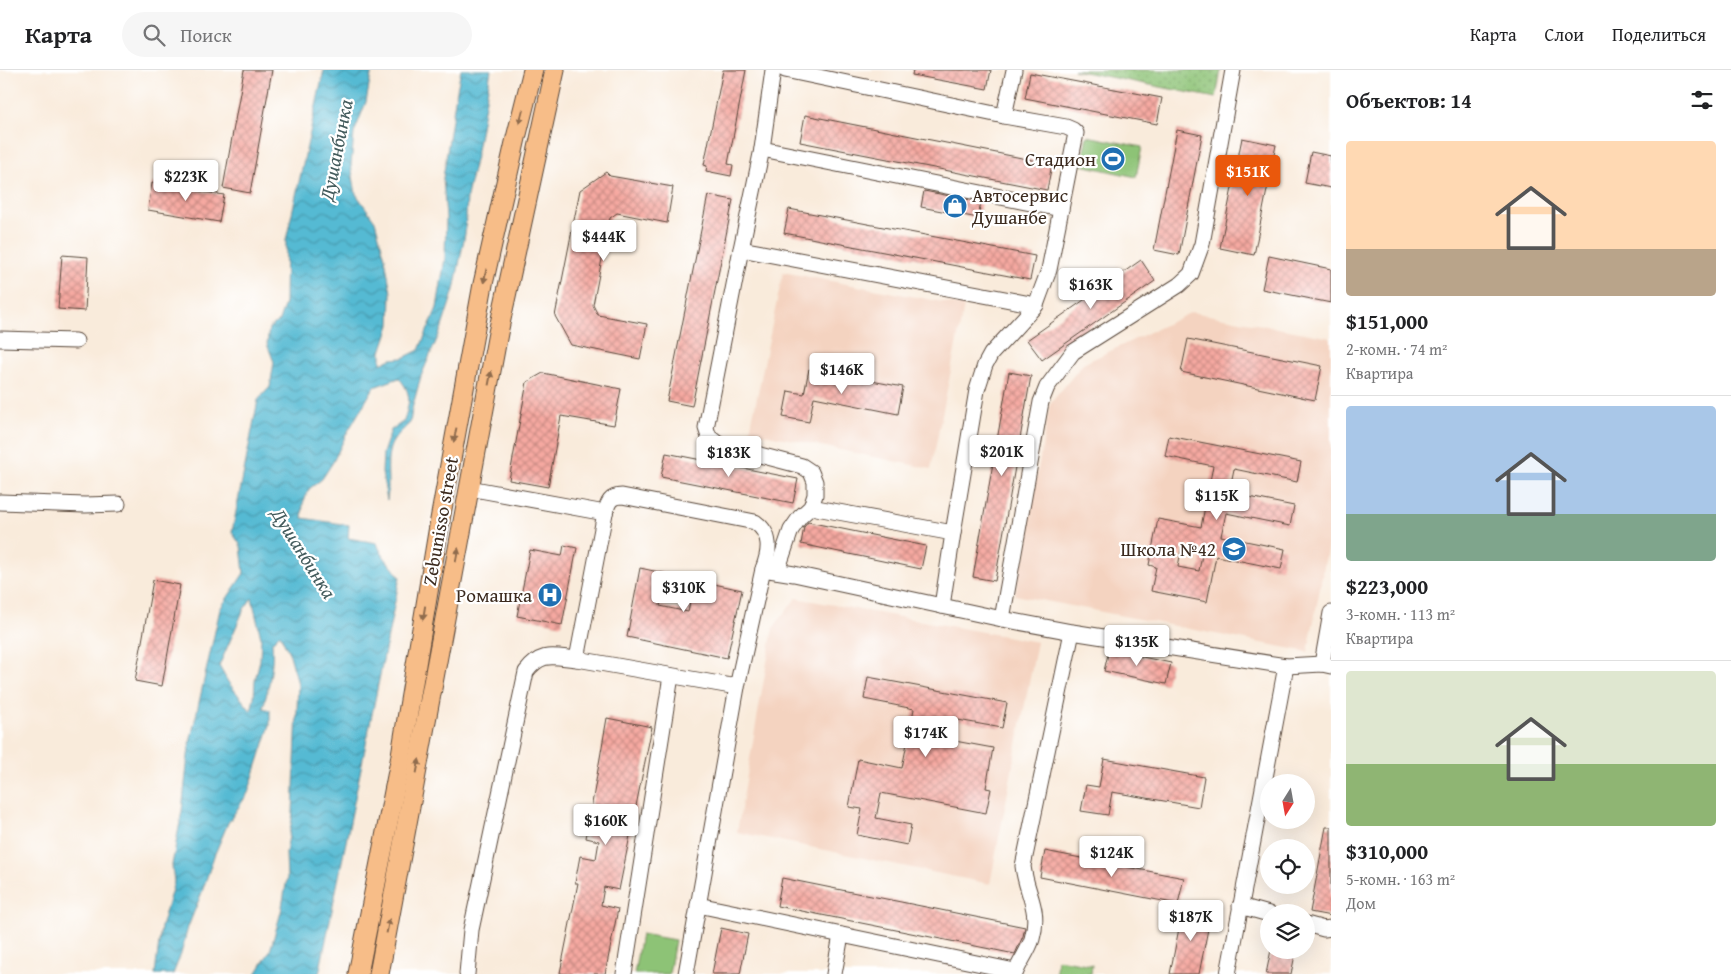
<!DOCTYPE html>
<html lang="ru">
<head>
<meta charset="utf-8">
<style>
  :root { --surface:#fff; --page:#f6f6f6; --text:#202124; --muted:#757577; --line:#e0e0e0; --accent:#ea580c }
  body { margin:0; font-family:"Gentium Book Plus",serif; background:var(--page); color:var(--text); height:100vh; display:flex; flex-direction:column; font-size:19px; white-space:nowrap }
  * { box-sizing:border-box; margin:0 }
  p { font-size:16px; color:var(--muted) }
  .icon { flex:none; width:28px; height:28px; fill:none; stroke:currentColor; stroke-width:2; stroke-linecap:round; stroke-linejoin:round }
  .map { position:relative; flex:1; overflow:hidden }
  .panel { display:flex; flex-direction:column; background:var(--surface); width:400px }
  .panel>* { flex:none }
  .needle { width:32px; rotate:191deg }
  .tools { position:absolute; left:1260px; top:704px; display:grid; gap:10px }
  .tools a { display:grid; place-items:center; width:55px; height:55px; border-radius:50%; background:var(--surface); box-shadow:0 5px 20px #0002; font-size:25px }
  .price { position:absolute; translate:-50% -42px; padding:0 11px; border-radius:5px; background:#fff; color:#222; font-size:16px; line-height:32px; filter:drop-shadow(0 1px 2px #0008) }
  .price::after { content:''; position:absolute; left:50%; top:30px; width:15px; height:11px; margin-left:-8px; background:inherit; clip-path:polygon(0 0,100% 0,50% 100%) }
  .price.selected { background:var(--accent); color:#fff }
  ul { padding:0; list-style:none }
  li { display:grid; align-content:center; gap:10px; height:265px; padding:0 15px }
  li+li { border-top:1px solid var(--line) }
  li span { display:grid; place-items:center; height:155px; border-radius:5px; color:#555 }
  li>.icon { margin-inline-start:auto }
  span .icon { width:90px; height:90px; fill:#fffc; stroke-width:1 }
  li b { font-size:21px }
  h2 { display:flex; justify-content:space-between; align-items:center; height:60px; padding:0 15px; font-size:21px }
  header { display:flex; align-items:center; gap:30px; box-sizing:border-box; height:70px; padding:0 25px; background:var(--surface); border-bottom:1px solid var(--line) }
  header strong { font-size:24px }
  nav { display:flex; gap:28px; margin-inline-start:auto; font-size:18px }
  .search { width:350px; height:45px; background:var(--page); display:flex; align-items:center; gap:12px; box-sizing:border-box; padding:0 18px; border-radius:28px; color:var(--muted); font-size:19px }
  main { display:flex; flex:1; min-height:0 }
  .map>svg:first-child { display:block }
  .built { fill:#f4d3c0 }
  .grass { fill:#8dc376; stroke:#64764a }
  .garden { fill:url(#garden-dots); stroke:#64764a }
  .water { fill:url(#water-waves); stroke:#487278; fill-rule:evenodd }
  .building { fill:url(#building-cross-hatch); fill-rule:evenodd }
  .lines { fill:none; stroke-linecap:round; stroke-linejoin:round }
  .minor-casing { stroke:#58473a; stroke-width:17 }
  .major-casing { stroke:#58473a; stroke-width:21 }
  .minor { stroke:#fff; stroke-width:15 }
  .major { stroke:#f7bd88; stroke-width:19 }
  .oneway { fill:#906c4e }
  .labels { text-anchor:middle; stroke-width:4.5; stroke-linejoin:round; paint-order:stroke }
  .poi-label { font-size:19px; fill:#3b2a1e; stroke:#fff; text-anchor:end }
  .street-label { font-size:19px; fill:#3b2a1e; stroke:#fff }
  .water-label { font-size:20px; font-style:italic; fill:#445c5d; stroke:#fff }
</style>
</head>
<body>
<header>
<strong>Карта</strong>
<div class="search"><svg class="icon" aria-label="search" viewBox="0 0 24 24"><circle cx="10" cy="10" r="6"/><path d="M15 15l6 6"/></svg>Поиск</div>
<nav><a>Карта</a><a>Слои</a><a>Поделиться</a></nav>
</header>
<main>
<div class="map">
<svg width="1331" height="904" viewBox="0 0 1331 904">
  <defs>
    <pattern id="garden-dots" width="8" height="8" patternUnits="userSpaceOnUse" patternTransform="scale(1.25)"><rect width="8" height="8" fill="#8dc376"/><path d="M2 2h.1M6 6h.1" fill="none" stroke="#749f60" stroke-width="1.8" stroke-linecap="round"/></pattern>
    <pattern id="water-waves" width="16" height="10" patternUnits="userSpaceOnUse" patternTransform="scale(1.25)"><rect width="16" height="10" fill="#55bad3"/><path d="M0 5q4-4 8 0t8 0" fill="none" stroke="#4897ab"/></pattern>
    <pattern id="building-cross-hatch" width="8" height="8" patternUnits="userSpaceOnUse" patternTransform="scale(1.25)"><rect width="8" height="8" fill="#f6a9a1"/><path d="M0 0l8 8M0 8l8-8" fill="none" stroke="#c88a83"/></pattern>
  </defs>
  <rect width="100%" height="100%" fill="#fff"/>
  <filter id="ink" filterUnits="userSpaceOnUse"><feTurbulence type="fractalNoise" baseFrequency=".02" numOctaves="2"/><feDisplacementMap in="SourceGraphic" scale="10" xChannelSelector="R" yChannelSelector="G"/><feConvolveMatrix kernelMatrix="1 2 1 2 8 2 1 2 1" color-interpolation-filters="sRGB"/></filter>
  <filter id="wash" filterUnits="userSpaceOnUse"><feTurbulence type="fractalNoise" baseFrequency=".0096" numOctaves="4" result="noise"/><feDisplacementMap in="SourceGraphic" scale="20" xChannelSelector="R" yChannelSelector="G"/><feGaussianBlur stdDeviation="1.12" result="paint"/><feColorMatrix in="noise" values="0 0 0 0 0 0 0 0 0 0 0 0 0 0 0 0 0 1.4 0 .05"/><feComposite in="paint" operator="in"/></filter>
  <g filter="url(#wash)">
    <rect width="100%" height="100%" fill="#f9ebdb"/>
    <g class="built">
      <path d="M783,202l181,34 -33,163 -181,-38z"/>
      <path d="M1192,242l139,26v191l-23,123 -293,-57 35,-191 33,-40z"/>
      <path d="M796,528l241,44 -47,242 -253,-52 36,-204z"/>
    </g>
    <g class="grass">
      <path d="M1087,66l55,11 -6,30 -55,-12z"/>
      <path d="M641,864l34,6 -6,34h-35z"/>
      <path d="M1058,889l34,6 -1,9h-36z"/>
    </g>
    <path class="garden" d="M1074,0h147l-5,28z"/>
    <path class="water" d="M324,0h48l-6,32 -12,31 -3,32 5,29 19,27 10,37 6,35 -1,32 -9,27v12l10,-5 12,-1 16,-8 18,-42 8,-50 1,-40 -3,-40 12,-78 6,-30h30l-15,86 -9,40 -2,38 -11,56 -13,40 -20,46 -9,33 -2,14c-7,7 -17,15 -20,25 -5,17 0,35 -3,52l-5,-27 1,-20 8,-23 13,-9c5,-19 9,-26 -5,-43l-25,9 -27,46 -14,29 -11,17 -13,10 -6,14 -1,15 47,7 -1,13 29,5c4,13 15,23 23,34l-81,397h-63l14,-23 11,-39 6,-33 -1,-26 7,-40 5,-129 -8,-29 -10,-21 -8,8c2,22 -3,44 -9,66l7,2v15l-22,68 -20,30 -14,33 -12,36 -14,35 -7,27 -8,20h-18l6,-47 13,-45 -2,-17 10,-54 7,-64 31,-138 24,-36 -3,-27 -9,-14 26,-132 12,-13 4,-25 -7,-18 2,-16 10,-7 6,-18 1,-63zM252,528l9,40 -1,22 -5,20 -1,18 -3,13 -23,-29 -9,-16 25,-57z"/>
    <g id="blocks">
      <g class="building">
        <path d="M244,0h28l-22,123 -27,-5z"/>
        <path d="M723,0h23l-18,94 5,1 -2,11 -25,-5 1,-5 -3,-1z"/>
        <path d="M913,0h78l-4,19 -75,-14z"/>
        <path d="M1030,3l132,25 -5,26 -132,-26z"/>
        <path d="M805,45l247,49 -5,26 -247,-48z"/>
        <path d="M1177,60l25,5 -23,120 -25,-5z"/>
        <path d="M1242,68l34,7 -22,110 -34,-7z"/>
        <path d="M1311,82l20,4v32l-26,-5z"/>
        <path d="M606,102l4,4 63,11 -6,36 -50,-10 -7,5 -17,87 5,10 49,9 -7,35 -69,-14 -16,-29 25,-126z"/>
        <path d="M152,113l72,12 -5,27 -71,-12z"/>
        <path d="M924,121l57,11 -3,16 -57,-11z"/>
        <path d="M708,125l25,5 -41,206 -25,-5z"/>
        <path d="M789,139l246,47 -5,24 -246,-47z"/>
        <path d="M62,185l26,2 -3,54 -27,-2z"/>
        <path d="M1269,186l62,13v34l-69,-14z"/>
        <path d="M1141,190l14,21 -113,79 -15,-20z"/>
        <path d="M1188,269l134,27 -7,34 -134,-28z"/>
        <path d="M809,299l94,18 -5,27 -84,-17 -5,25 -26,-5 5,-26 16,3z"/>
        <path d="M1009,302l22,4 -36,205 -22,-4z"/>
        <path d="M543,303l78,16 -7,36 -53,-9 -13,71 -39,-7 18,-98z"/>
        <path d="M1169,366l132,26 -4,20 -63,-13 -5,24 65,13 -4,20 -64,-13 -5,23 64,13 -4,20 -65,-13 -9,46 -56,-11 5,-24 -7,-2 9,-46 43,8 12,-61 -48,-10zM1182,475l21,4 -4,22 -21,-4z"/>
        <path d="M666,383l132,26 -5,24 -132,-26z"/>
        <path d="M808,452l118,24 -5,23 -120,-25 3,-17z"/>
        <path d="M564,475l13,3 -15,77 -45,-9 13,-66 32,6z"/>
        <path d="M640,498l102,22 -15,68 -100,-21zM664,514l28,7 -4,21 -28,-6z"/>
        <path d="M153,510l27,5 -18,101 -27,-5z"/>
        <path d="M1109,580l62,13 -5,21 -62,-13z"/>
        <path d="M868,607l139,26 -5,25 -66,-12 -3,21 60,11 -7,40 5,1 -5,24 -105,-20 -5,25 35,7 -4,20 -50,-10 5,-26 -13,-2 9,-48 44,9 12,-59 -50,-10z"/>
        <path d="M607,648l45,9 -33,163 -15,-3 -3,18 17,4 -13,65h-40l-5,-1 18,-90h-3l5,-27 16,3 3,-18 -13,-3z"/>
        <path d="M1104,689l100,18 -5,30 -87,-15 -4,23 -27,-4 5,-26 13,2z"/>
        <path d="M1326,757h5v89l-21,-4z"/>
        <path d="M1045,781l139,27 -6,26 -138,-27z"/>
        <path d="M782,808l243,49 -2,9 -8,18 -238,-48z"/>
        <path d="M1183,838l28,6 -12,60h-29z"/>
        <path d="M721,858l27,6 -8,40h-28z"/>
        <path d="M1271,880h25l-5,24h-25z"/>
      </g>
    </g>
  </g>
  <g filter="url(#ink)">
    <use href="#blocks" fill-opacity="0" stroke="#58473a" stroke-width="1"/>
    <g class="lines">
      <defs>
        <g id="minor">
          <path d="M773,0l-11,79 -21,100 -35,179 3,9 9,7 84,22 9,6 4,10v13l-4,12 -11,10 -9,13 -14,41"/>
          <path d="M785,0l219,46 62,11 7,3 3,3 -27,137 -9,24 -4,11 -45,49 -6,11 -8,25 -24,143"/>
          <path d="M1004,46l10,-46"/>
          <path d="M762,79l299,60"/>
          <path d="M741,179l295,56"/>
          <path d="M0,269l76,2"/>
          <path d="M469,418l136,25"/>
          <path d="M0,432l85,3 33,-1"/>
          <path d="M811,437l142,26 -11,73"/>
          <path d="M1002,549l39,-217 6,-15 26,-35 106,-67 12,-11 11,-30 31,-174"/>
          <path d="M577,589l160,28"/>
          <path d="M1322,594l9,-51"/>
          <path d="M698,835l317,66"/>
          <path d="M1240,836l29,8"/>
          <path d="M1306,854l18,5 7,-1"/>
          <path d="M467,904l4,-44 55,-258c16,-21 27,-15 51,-13l28,-146c3,-10 5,-17 17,-17l133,26c17,12 15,29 8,47"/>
          <path d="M624,904l47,-298"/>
          <path d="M686,904l51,-287 26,-118 31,5 208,45 70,13 214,34 36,-2 9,2"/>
          <path d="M834,904l7,-39"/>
          <path d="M1015,904c4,-12 13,-22 17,-35 9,-31 -6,-45 -9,-73l49,-234"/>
          <path d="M1228,904l58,-308"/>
        </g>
        <g id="major">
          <path d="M358,904l42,-213 40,-241 43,-236 33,-146 17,-68"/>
          <path d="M379,904l119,-641 57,-263"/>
        </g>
      </defs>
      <use href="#minor" class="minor-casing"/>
      <use href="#major" class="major-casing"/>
      <use href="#minor" class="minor"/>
      <use href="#major" class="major"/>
    </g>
    <defs><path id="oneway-solid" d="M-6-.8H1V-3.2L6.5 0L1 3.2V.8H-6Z" transform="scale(1.25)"/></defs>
    <g class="oneway">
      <use href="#oneway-solid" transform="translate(521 47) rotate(105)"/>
      <use href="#oneway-solid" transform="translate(485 206) rotate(102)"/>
      <use href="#oneway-solid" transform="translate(490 308) rotate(-79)"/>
      <use href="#oneway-solid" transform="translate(455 365) rotate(101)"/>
      <use href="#oneway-solid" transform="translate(457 485) rotate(-79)"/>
      <use href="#oneway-solid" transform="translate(424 543) rotate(99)"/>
      <use href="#oneway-solid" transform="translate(418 696) rotate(-79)"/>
      <use href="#oneway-solid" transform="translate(388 856) rotate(-79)"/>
    </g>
  </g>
  <defs>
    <symbol id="stadium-disc" viewBox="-11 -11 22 22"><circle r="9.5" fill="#1f6fb2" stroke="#fff"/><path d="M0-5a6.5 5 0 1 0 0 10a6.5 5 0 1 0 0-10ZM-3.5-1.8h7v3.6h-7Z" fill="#fff"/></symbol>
    <symbol id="shop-disc" viewBox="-11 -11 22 22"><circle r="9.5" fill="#1f6fb2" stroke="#fff"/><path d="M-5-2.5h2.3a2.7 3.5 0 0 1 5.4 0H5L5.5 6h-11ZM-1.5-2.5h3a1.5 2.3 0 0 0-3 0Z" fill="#fff"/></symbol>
    <symbol id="school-disc" viewBox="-11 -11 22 22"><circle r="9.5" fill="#1f6fb2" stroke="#fff"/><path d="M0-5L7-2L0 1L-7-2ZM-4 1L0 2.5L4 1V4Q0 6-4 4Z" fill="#fff"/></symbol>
    <symbol id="hospital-disc" viewBox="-11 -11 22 22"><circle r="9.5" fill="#1f6fb2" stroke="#fff"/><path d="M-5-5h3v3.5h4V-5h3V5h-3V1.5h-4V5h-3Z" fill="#fff"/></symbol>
  </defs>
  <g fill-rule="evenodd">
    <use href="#stadium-disc" x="1099" y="75" width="28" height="28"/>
    <use href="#shop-disc" x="941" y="122" width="28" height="28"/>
    <use href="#school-disc" x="1220" y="465" width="28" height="28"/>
    <use href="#hospital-disc" x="536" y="511" width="28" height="28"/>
  </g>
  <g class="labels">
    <g class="poi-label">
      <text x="1096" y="96">Стадион</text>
      <text x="972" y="132" text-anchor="start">Автосервис<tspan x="972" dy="22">Душанбе</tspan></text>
      <text x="1216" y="486">Школа №42</text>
      <text x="532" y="532">Ромашка</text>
    </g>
    <g class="street-label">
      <text transform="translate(440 451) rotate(-80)" y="7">Zebunisso street</text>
    </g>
    <g class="water-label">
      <text transform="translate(336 80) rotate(-79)" y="7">Душанбинка</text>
      <text transform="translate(304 483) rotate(58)" y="7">Душанбинка</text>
    </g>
  </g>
</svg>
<div class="tools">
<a><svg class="needle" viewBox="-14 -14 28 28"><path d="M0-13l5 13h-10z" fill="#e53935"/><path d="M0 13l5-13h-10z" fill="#757577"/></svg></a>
<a><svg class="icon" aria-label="locate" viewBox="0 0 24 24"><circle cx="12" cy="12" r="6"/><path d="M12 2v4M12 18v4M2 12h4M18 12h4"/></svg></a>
<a><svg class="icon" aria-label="layers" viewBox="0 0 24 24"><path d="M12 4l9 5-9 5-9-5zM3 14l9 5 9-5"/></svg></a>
</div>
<b class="price selected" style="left:1248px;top:127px">$151K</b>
<b class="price" style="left:186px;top:132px">$223K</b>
<b class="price" style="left:604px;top:192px">$444K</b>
<b class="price" style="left:1091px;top:240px">$163K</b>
<b class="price" style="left:842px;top:325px">$146K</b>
<b class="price" style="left:1002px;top:407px">$201K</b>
<b class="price" style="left:729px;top:408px">$183K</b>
<b class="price" style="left:1217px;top:451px">$115K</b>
<b class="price" style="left:684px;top:543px">$310K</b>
<b class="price" style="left:1137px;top:597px">$135K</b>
<b class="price" style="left:926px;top:688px">$174K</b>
<b class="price" style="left:606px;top:776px">$160K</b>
<b class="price" style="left:1112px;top:808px">$124K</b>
<b class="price" style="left:1191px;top:872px">$187K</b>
</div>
<section class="panel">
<h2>Объектов: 14<svg class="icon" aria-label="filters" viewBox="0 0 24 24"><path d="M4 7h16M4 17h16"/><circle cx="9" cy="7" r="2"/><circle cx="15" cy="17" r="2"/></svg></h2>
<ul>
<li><span style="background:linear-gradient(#ffd9b3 70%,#b9a48a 0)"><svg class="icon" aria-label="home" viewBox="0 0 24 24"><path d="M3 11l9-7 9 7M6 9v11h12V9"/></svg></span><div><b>$151,000</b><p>2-комн. · 74 m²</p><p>Квартира</p></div></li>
<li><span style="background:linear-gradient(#a9c7e8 70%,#7fa58c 0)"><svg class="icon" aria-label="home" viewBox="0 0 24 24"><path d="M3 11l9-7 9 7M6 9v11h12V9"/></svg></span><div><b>$223,000</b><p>3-комн. · 113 m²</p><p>Квартира</p></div></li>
<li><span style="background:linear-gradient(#dfe7d0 60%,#8fb573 0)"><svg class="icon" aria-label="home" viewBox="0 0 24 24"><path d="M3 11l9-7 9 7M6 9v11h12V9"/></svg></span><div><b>$310,000</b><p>5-комн. · 163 m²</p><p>Дом</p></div></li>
</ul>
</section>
</main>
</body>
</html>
